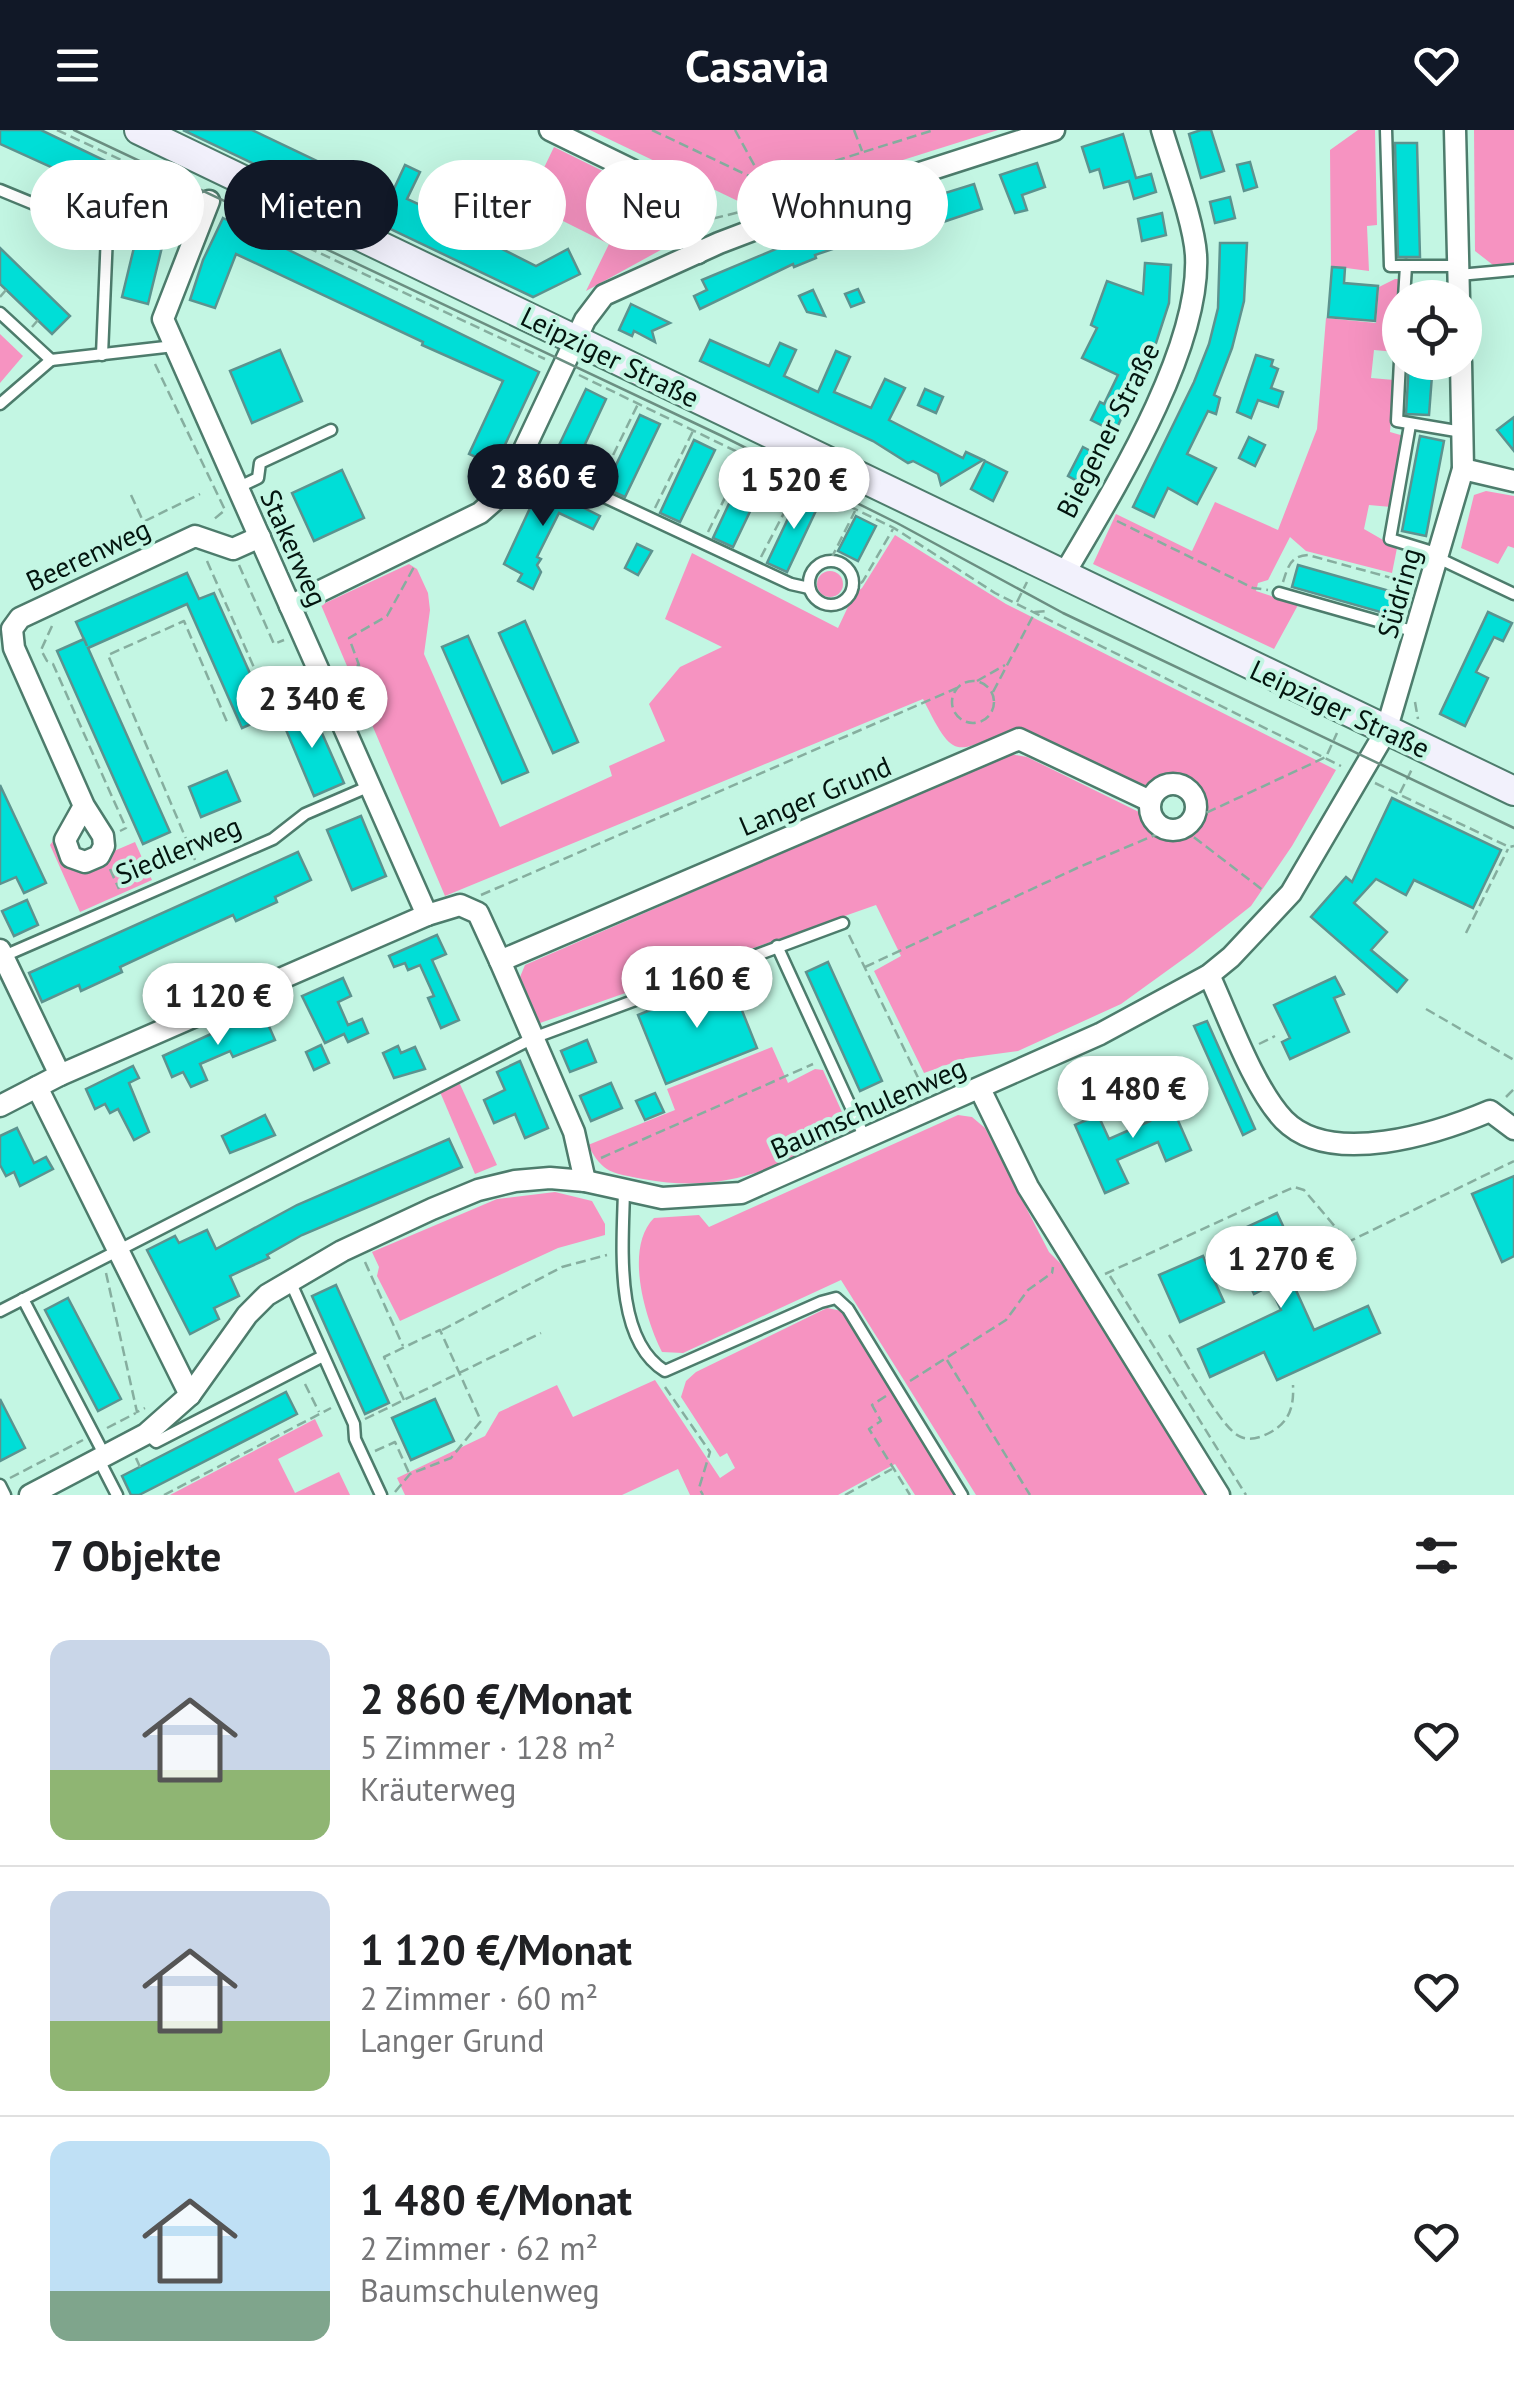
<!DOCTYPE html>
<html lang="de">
<head>
<meta charset="utf-8">
<style>
  :root { --surface:#fff; --page:#f2f2f2; --text:#202124; --muted:#757577; --line:#e0e0e0; --accent:#111827 }
  body { margin:0; font-family:"PT Sans",sans-serif; background:var(--page); color:var(--text); height:100vh; display:flex; flex-direction:column; font-size:38px; white-space:nowrap }
  * { box-sizing:border-box; margin:0 }
  p { font-size:32px; color:var(--muted) }
  .icon { flex:none; width:55px; height:55px; fill:none; stroke:currentColor; stroke-width:2; stroke-linecap:round; stroke-linejoin:round }
  .map { position:relative; height:1365px; overflow:hidden }
  .details { display:flex; flex-direction:column; background:var(--surface); flex:1 }
  .details>* { flex:none }
  .banner { position:absolute; left:30px; top:30px; width:1000px; height:90px; display:flex; gap:20px }
  .controls { position:absolute; left:1382px; top:150px; display:grid; gap:20px }
  .controls a { display:grid; place-items:center; width:100px; height:100px; border-radius:50%; background:var(--surface); box-shadow:0 10px 40px #0002; font-size:50px }
  .price { position:absolute; translate:-50% -85px; padding:0 22px; border-radius:35px; background:#fff; color:#222; font-size:32px; line-height:65px; filter:drop-shadow(0 2px 5px #0008) }
  .price::after { content:''; position:absolute; left:50%; top:60px; width:30px; height:22px; margin-left:-15px; background:inherit; clip-path:polygon(0 0,100% 0,50% 100%) }
  .price.on { background:var(--accent); color:#fff }
  ul { padding:0; list-style:none }
  li { display:flex; align-items:center; gap:30px; height:250px; padding:0 50px }
  li+li { border-top:2px solid var(--line) }
  li span { display:grid; place-items:center; flex:none; width:280px; height:200px; border-radius:20px; color:#555 }
  li>.icon { margin-inline-start:auto }
  span .icon { width:120px; height:120px; fill:#fffc; stroke-width:1 }
  li b { font-size:42px }
  h2 { display:flex; justify-content:space-between; align-items:center; height:120px; padding:0 50px; font-size:42px }
  .pill { padding:0 35px; border-radius:45px; background:var(--surface); box-shadow:0 10px 40px #0002; font-size:35px; line-height:90px }
  .pill.on { background:var(--accent); color:#fff }
  header { display:flex; justify-content:space-between; align-items:center; height:130px; padding:0 50px; background:var(--accent); color:#fff; font-size:45px; font-weight:700 }
  .map>svg:first-child { display:block }
  .green { fill:#f693c1 }
  .building { fill:#00ded7; stroke:#5c938f; stroke-width:2.5 }
  .lines { fill:none; stroke-linecap:round; stroke-linejoin:round }
  .lane-casing { stroke:#4d7c6c; stroke-width:15 }
  .street-casing { stroke:#4d7c6c; stroke-width:25 }
  .secondary-casing { stroke:#4d7c6c; stroke-width:32 }
  .path { stroke:#86ae9f; stroke-width:2.5; stroke-dasharray:10 5; stroke-linecap:butt }
  .lane { stroke:#fff; stroke-width:10 }
  .street { stroke:#fff; stroke-width:20 }
  .secondary { stroke:#f2f1fc; stroke-width:28 }
  .tram { stroke:#6b8f82; stroke-width:2.5 }
  .labels { text-anchor:middle; stroke-width:8; stroke-linejoin:round; paint-order:stroke }
  .street-label { font-size:28px; fill:#03150f; stroke:#c3f6e3 }
</style>
</head>
<body>
<header><svg class="icon" aria-label="menu" viewBox="0 0 24 24"><path d="M4 6h16M4 12h16M4 18h16"/></svg>Casavia<svg class="icon" aria-label="heart" viewBox="0 0 24 24"><path d="M12 20l-8-8c-3-5 5-10 8-4 3-6 11-1 8 4z"/></svg></header>
<div class="map">
<svg width="1514" height="1365" viewBox="0 0 1514 1365">
  <rect width="100%" height="100%" fill="#c3f6e3"/>
  <g class="green">
    <path d="M590,0h408l-130,41 -122,46 -6,-15z"/>
    <path d="M1358,0h17l2,95 -10,1 2,45 -38,-5 -1,-116z"/>
    <path d="M1474,0h40v135h-21l-18,-14z"/>
    <path d="M554,17l69,34 48,50 -3,15 -82,45 23,-47 -82,-41z"/>
    <path d="M1395,149h7l-6,73 -22,-2 -3,28 23,2 -4,52 14,4 -13,71 -22,-2 -5,24 33,19 -5,25 -86,-22 -16,-14 -22,43 -10,3 -2,8 42,14 -24,44 -181,-85 23,-50 76,37 23,-49 63,28 39,-101 9,-111 50,5 3,-36z"/>
    <path d="M0,204l23,22 -23,27z"/>
    <path d="M1486,361l28,5v52l-6,-2 -10,18 -37,-16 13,-53z"/>
    <path d="M895,405l111,69 330,166 -44,76 -41,60 -58,46 -72,52 -103,47 -52,7 -42,15 -50,-102 27,-15 -25,-51 -336,118 -20,-46 5,-12 485,-211 17,3 116,57 13,14 15,8 20,-8 9,-10c-2,-37 -23,-52 -56,-29l-126,-62c-64,25 -62,38 -95,-28l-478,197 -124,-291 88,-41 8,5 11,24 2,17 -6,44 76,173 112,-51 -3,-10 56,-25 -16,-37 31,-37 42,-20 -57,-28 27,-66 146,75 16,-34 8,-6z"/>
    <circle cx="830" cy="454" r="13"/>
    <path d="M56,707l2,12 49,5 28,-12 17,38 -72,32 -30,-67z"/>
    <path d="M772,917l16,36 27,-14 8,1 28,62c-75,34 -122,63 -208,47 -30,-6 -40,-5 -55,-34l87,-35 -8,-21z"/>
    <path d="M459,952l38,83 -22,9 -35,-82z"/>
    <path d="M958,985l14,2 13,11 64,124 20,20 139,223h-232l-135,-215 -158,73 -21,-1c-17,-34 -38,-104 -8,-134l45,-3 10,12z"/>
    <path d="M555,1062l37,9 13,23v11l-47,13 -158,73 -23,-45 2,-9 -7,-15 125,-53z"/>
    <path d="M827,1178l15,3 113,184h-40l-20,-31 -57,31h-148l-12,-26 -56,26h-217l-8,-17 88,-42 14,-24 58,-27 16,32 82,-37 65,98 15,-10 -8,-15 -7,4 -39,-60 5,-16 10,-9z"/>
    <path d="M315,1289l8,17 -45,23 17,34 44,-21 11,23h-180z"/>
  </g>
  <g class="building">
    <path d="M0,0h41l146,70 -25,47 -14,57 -26,-7 15,-62 11,-24 -148,-67z"/>
    <path d="M183,0h69l113,54 1,-4 26,13 13,-28 15,7 -13,27 59,27 17,-35 15,7 -17,35 21,10 -2,5 36,18 32,-17 12,25 -47,23z"/>
    <path d="M1201,0h10l13,41 -23,7 -12,-44z"/>
    <path d="M1123,4l13,44 15,-4 5,18 -22,7 -5,-18 -25,7 -5,-19 -9,3 -8,-25z"/>
    <path d="M1395,13h22l3,114h-22z"/>
    <path d="M1250,32l7,25 -13,4 -7,-26z"/>
    <path d="M1037,33l8,24 -23,8 5,15 -12,3 -15,-38z"/>
    <path d="M974,54l8,25 -39,13 -1,-5 -73,24 -1,-4 -53,18 1,3 -22,9 -1,-3 -93,45 -6,-13 13,-6 -5,-10 105,-44z"/>
    <path d="M1230,67l5,21 -20,5 -5,-21z"/>
    <path d="M1162,83l4,22 -24,6 -4,-22z"/>
    <path d="M223,88l316,154 -44,94 -26,-12 34,-73 -81,-36 1,-3 -187,-88 -21,54 -25,-8 13,-40z"/>
    <path d="M1220,113h27l-3,58 -12,47 -18,47 6,3 -4,16 -8,-3 -21,43 29,14 -19,36 -29,-16 -14,29 -21,-10 61,-125 15,-38 9,-36z"/>
    <path d="M0,118l70,68 -18,18 -52,-50z"/>
    <path d="M1145,133l26,2 -2,38 -13,40 -41,89 -24,-12 9,-18 4,2 14,-29 -36,-17 15,-30 -6,-3 16,-44 36,13z"/>
    <path d="M1332,137l13,1 -1,15 34,3 -3,35 -47,-4z"/>
    <path d="M858,159l6,13 -13,5 -6,-13z"/>
    <path d="M813,160l12,26 -18,-4 -8,-16z"/>
    <path d="M631,174l39,19 -18,8 3,11 -21,-11 -2,5 -13,-6z"/>
    <path d="M710,210l59,26 11,-23 16,7 -12,26 34,16 18,-41 14,6 -16,35 37,16 14,-29 20,9 -16,32 74,38 3,-6 17,8 -42,25 -3,-11 -25,-13 -5,2 -35,-22 -173,-80z"/>
    <path d="M280,220l22,51 -50,22 -22,-52z"/>
    <path d="M1256,225l17,5 -2,6 7,3 -7,19 12,4 -5,15 -20,-7 -7,18 -14,-6z"/>
    <path d="M1409,232h24l-4,53 -23,-1z"/>
    <path d="M586,259l20,10 -34,73 -21,-10z"/>
    <path d="M925,259l18,8 -7,16 -18,-8z"/>
    <path d="M640,285l20,9 -35,73 -20,-9z"/>
    <path d="M1514,287v34l-17,-21z"/>
    <path d="M1420,306l24,5 -18,95 -24,-5z"/>
    <path d="M1249,307l16,8 -10,21 -16,-8z"/>
    <path d="M694,310l21,10 -35,72 -20,-9z"/>
    <path d="M1083,317l21,11 -16,29 -20,-11z"/>
    <path d="M985,331l22,11 -14,29 -22,-12z"/>
    <path d="M747,335l21,9 -35,73 -20,-9z"/>
    <path d="M342,340l22,48 -50,23 -22,-48z"/>
    <path d="M544,348l20,10 3,3 -3,7 36,18 -7,13 -34,-16 -22,44 4,2 -4,6 4,7 -8,17 -15,-8 4,-7 -18,-10z"/>
    <path d="M801,361l20,9 -34,72 -20,-9z"/>
    <path d="M856,386l20,10 -18,35 -20,-10z"/>
    <path d="M637,414l15,7 -14,24 -13,-7z"/>
    <path d="M1298,435l106,30 -6,22 -106,-30z"/>
    <path d="M187,443l12,26 15,-6 55,123 -27,12 -55,-124 -99,44 82,184 -27,12 -86,-193 27,-12 3,7 -11,-24z"/>
    <path d="M1488,482l24,11 -9,18 -9,-4 -18,35 12,6 -23,48 -25,-12z"/>
    <path d="M525,491l53,121 -25,11 -54,-120z"/>
    <path d="M468,506l60,136 -26,11 -60,-136z"/>
    <path d="M310,576l34,77 -30,13 -33,-78z"/>
    <path d="M227,641l13,30 -39,16 -12,-30z"/>
    <path d="M0,655l46,98 -22,10 -8,-16 -16,7z"/>
    <path d="M1392,668l109,52 -28,58 -59,-28 -8,15 -30,-16 -22,24 33,29 -16,18 36,30 -10,12 -86,-75 35,-40 6,5z"/>
    <path d="M361,686l25,60 -34,14 -25,-60z"/>
    <path d="M298,722l13,28 -36,17 2,5 -41,19 -3,-6 -66,30 -47,22 2,5 -41,19 -2,-6 -37,17 -13,-29z"/>
    <path d="M27,770l11,25 -24,11 -12,-25z"/>
    <path d="M437,805l9,19 -14,6 27,60 -18,8 -13,-30 6,-2 -14,-31 -12,5 -3,-7 -11,4 -5,-11z"/>
    <path d="M828,832l54,119 -22,10 -54,-119z"/>
    <path d="M1335,847l9,17 -10,4 15,34 -59,27 -8,-17 8,-4 -16,-33z"/>
    <path d="M343,848l8,18 -13,6 10,23 14,-6 6,14 -20,9 -4,-8 -19,9 -23,-47z"/>
    <path d="M729,848l28,70 -91,36 -28,-69 32,-13 -1,-3z"/>
    <path d="M264,885l11,25 -42,17 -3,-6 -30,13 7,16 -16,7 -8,-15 -11,5 -9,-21 83,-38 2,4z"/>
    <path d="M1207,891l48,108 -12,6 -49,-109z"/>
    <path d="M587,910l9,22 -26,10 -9,-21z"/>
    <path d="M321,915l8,18 -15,7 -8,-18z"/>
    <path d="M398,916l3,7 14,-6 10,22 -31,9 -11,-25z"/>
    <path d="M520,931l28,67 -23,10 -10,-24 -21,9 -10,-23 21,-10 -8,-18z"/>
    <path d="M133,936l6,12 -10,5 20,49 -15,8 -16,-31 -8,4 -5,-9 -10,5 -9,-20z"/>
    <path d="M611,953l11,25 -31,13 -11,-25z"/>
    <path d="M1165,961l26,59 -25,11 -8,-19 -41,18 11,23 -23,10 -30,-68 23,-10 11,24 41,-18 -9,-20z"/>
    <path d="M655,963l9,19 -19,8 -9,-19z"/>
    <path d="M265,985l10,20 -45,18 -8,-17z"/>
    <path d="M17,998l17,35 12,-6 7,12 -33,17 -6,-14 -8,4 -6,-11v-29z"/>
    <path d="M449,1009l13,28 -160,68 -35,20 2,3 -39,18 9,20 -25,12 5,11 -29,15 -43,-84 28,-14 4,7 28,-13 9,19 81,-44z"/>
    <path d="M1514,1046v80l-12,6 -30,-68z"/>
    <path d="M1277,1083l27,58 -14,6 24,53 54,-24 12,27 -103,47 -13,-28 -54,25 -12,-28 83,-39 -11,-24 -16,8 -27,-58z"/>
    <path d="M1203,1126l21,46 -44,20 -21,-47z"/>
    <path d="M336,1155l53,118 -24,11 -53,-118z"/>
    <path d="M68,1168l53,101 -23,12 -53,-101z"/>
    <path d="M286,1262l11,22 -158,81h-8l-9,-19z"/>
    <path d="M0,1269l25,49 -25,13z"/>
    <path d="M435,1269l19,42 -43,19 -19,-42z"/>
  </g>
  <g class="lines">
    <defs>
      <g id="lane">
        <path d="M1386,0l4,136h68"/>
        <path d="M0,60l107,44 -5,121"/>
        <path d="M1459,145l55,-5"/>
        <path d="M1404,168l2,-32"/>
        <path d="M0,183l51,47"/>
        <path d="M51,230l123,-14"/>
        <path d="M1400,231l-3,60 65,11"/>
        <path d="M0,274l51,-44"/>
        <path d="M1410,295l-20,114 49,15"/>
        <path d="M521,328l270,126 18,4"/>
        <path d="M237,358l21,-10 2,-15 71,-33"/>
        <path d="M1438,428l76,36"/>
        <circle cx="831" cy="453" r="22"/>
        <path d="M1279,463l137,39"/>
        <path d="M777,816l88,192"/>
        <path d="M4,826l269,-117 32,-25 65,-28"/>
        <path d="M624,1060c-1,53 -11,149 41,181l156,-69 15,-4 12,11 114,186"/>
        <path d="M290,1151l64,143 1,15 26,56"/>
        <path d="M23,1169l82,157"/>
        <path d="M0,1181l533,-273 310,-115"/>
        <path d="M147,1304l9,8 167,-86"/>
        <path d="M99,1330l18,35"/>
        <path d="M0,1355l5,10"/>
      </g>
      <g id="street">
        <path d="M550,0l82,40 45,49 21,34"/>
        <path d="M1455,0l4,168"/>
        <path d="M209,71l-46,118 264,596"/>
        <path d="M1463,339l51,12"/>
        <path d="M1063,446c48,-82 138,-225 133,-321 -2,-33 -24,-91 -34,-125"/>
        <path d="M290,476l190,-93 24,-21 81,-172 19,-25 115,-52 92,-35 243,-78"/>
        <circle cx="1173" cy="677" r="23"/>
        <path d="M84,676l-19,34 6,17 14,5 14,-6 5,-10 -1,-10 -19,-30 -70,-158 -2,-19 8,-11 175,-82 38,13 27,-12"/>
        <path d="M0,820l60,125"/>
        <path d="M500,831l519,-222 131,62"/>
        <path d="M1209,845c19,41 45,114 75,145 47,48 154,13 206,-9l24,18"/>
        <path d="M37,957l153,308"/>
        <path d="M980,959l48,98 191,308"/>
        <path d="M0,976l60,-31 367,-160 33,-10 18,8 22,48 74,171 11,49"/>
        <path d="M30,1365l116,-61 44,-39 57,-80 20,-20 75,-44 90,-42 46,-19 37,-9 35,-3 35,3 77,17 79,-5 359,-159 109,-59 22,-18 60,-64 95,-162 77,-262 -2,-107"/>
      </g>
      <path id="secondary" d="M139,0l1375,661"/>
    </defs>
    <use href="#lane" class="lane-casing"/>
    <use href="#street" class="street-casing"/>
    <use href="#secondary" class="secondary-casing"/>
    <g class="path">
      <path d="M57,0l135,63"/>
      <path d="M652,0l112,53 -20,28 -41,10"/>
      <path d="M735,0l29,53 170,-53"/>
      <path d="M854,0l8,21"/>
      <path d="M226,79l319,150"/>
      <path d="M0,167l6,-7"/>
      <path d="M32,197l6,-7"/>
      <path d="M155,234l70,146 -12,10"/>
      <path d="M579,245l315,153 101,65 346,173"/>
      <path d="M600,352l38,-78"/>
      <path d="M131,365l18,39"/>
      <path d="M655,378l38,-77"/>
      <path d="M145,391l55,-27"/>
      <path d="M1117,391l136,67 15,2"/>
      <path d="M708,402l36,-73"/>
      <path d="M761,427l38,-73"/>
      <path d="M831,429l24,-48"/>
      <path d="M207,431l56,127"/>
      <path d="M239,435l35,79 10,-4"/>
      <path d="M1283,452c5,-15 7,-26 25,-27l102,28"/>
      <path d="M850,464l13,-13 30,-52"/>
      <path d="M1017,472l10,-20"/>
      <path d="M52,496l-11,24 6,11 6,3 73,164 -6,3"/>
      <path d="M343,542l16,-7 -10,-27 38,-22 27,-49"/>
      <path d="M977,551l28,-16"/>
      <circle cx="973" cy="572" r="21"/>
      <path d="M993,562l42,-80 14,-1"/>
      <path d="M1415,572l3,17"/>
      <path d="M1375,653l134,64 5,-1"/>
      <path d="M1400,663l12,-24"/>
      <path d="M1193,689l133,-62 11,-24"/>
      <path d="M1182,698l82,63"/>
      <path d="M195,730l-87,-205 76,-34 43,101"/>
      <path d="M110,739l9,20"/>
      <path d="M481,765l476,-207"/>
      <path d="M1466,803l42,-84"/>
      <path d="M849,805l75,155"/>
      <path d="M865,837l212,-99 90,-38"/>
      <path d="M1426,879l88,51"/>
      <path d="M1259,914l16,-8"/>
      <path d="M1506,967l8,-8"/>
      <path d="M601,1028l212,-94"/>
      <path d="M1346,1113l168,-82"/>
      <path d="M365,1132l38,84"/>
      <path d="M106,1143l31,139 8,-4"/>
      <path d="M1105,1144l189,-87 10,3 39,46"/>
      <path d="M1110,1146l136,219"/>
      <path d="M442,1200l120,-63 45,-12"/>
      <path d="M1169,1205c13,20 53,96 72,102 10,4 21,0 30,-5 19,-11 23,-26 22,-47"/>
      <path d="M947,1230l83,135"/>
      <path d="M910,1251l96,-61 22,-30 24,-17 1,-6"/>
      <path d="M305,1254l14,28"/>
      <path d="M665,1257l45,65 -11,36 4,7"/>
      <path d="M886,1266l-14,9 9,16 -12,8 41,66"/>
      <path d="M365,1289l176,-86"/>
      <path d="M107,1298l29,-15"/>
      <path d="M375,1321l20,-9 14,31"/>
      <path d="M136,1328l4,9"/>
      <path d="M10,1348l73,-38"/>
      <path d="M395,1362l15,-18 41,-16 30,-37 -41,-91 -56,27 20,43"/>
      <path d="M164,1365l167,-87"/>
      <path d="M845,1365l47,-26"/>
    </g>
    <use href="#lane" class="lane"/>
    <use href="#street" class="street"/>
    <use href="#secondary" class="secondary"/>
    <path class="tram" d="M74,0l648,306 175,87 166,90 451,215"/>
  </g>
  <g class="labels">
    <g class="street-label">
      <text transform="translate(610 227) rotate(26)" y="10">Leipziger Straße</text>
      <text transform="translate(1108 300) rotate(-63)" y="10">Biegener Straße</text>
      <text transform="translate(294 418) rotate(66)" y="10">Stakerweg</text>
      <text transform="translate(88 425) rotate(-25)" y="10">Beerenweg</text>
      <text transform="translate(1399 463) rotate(-74)" y="10">Südring</text>
      <text transform="translate(1340 579) rotate(25)" y="10">Leipziger Straße</text>
      <text transform="translate(815 666) rotate(-23)" y="10">Langer Grund</text>
      <text transform="translate(178 720) rotate(-23)" y="10">Siedlerweg</text>
      <text transform="translate(868 978) rotate(-24)" y="10">Baumschulenweg</text>
    </g>
  </g>
</svg>
<div class="controls">
<a><svg class="icon" aria-label="locate" viewBox="0 0 24 24"><circle cx="12" cy="12" r="6"/><path d="M12 2v4M12 18v4M2 12h4M18 12h4"/></svg></a>
</div>
<b class="price on" style="left:543px;top:399px">2 860 €</b>
<b class="price" style="left:794px;top:402px">1 520 €</b>
<b class="price" style="left:312px;top:621px">2 340 €</b>
<b class="price" style="left:697px;top:901px">1 160 €</b>
<b class="price" style="left:218px;top:918px">1 120 €</b>
<b class="price" style="left:1133px;top:1011px">1 480 €</b>
<b class="price" style="left:1281px;top:1181px">1 270 €</b>
<div class="banner">
<a class="pill">Kaufen</a>
<a class="pill on">Mieten</a>
<a class="pill">Filter</a>
<a class="pill">Neu</a>
<a class="pill">Wohnung</a>
</div>
</div>
<section class="details">
<h2>7 Objekte<svg class="icon" aria-label="filters" viewBox="0 0 24 24"><path d="M4 7h16M4 17h16"/><circle cx="9" cy="7" r="2"/><circle cx="15" cy="17" r="2"/></svg></h2>
<ul>
<li><span style="background:linear-gradient(#c9d6e8 65%,#8fb573 0)"><svg class="icon" aria-label="home" viewBox="0 0 24 24"><path d="M3 11l9-7 9 7M6 9v11h12V9"/></svg></span><div><b>2 860 €/Monat</b><p>5 Zimmer · 128 m²</p><p>Kräuterweg</p></div><svg class="icon" aria-label="heart" viewBox="0 0 24 24"><path d="M12 20l-8-8c-3-5 5-10 8-4 3-6 11-1 8 4z"/></svg></li>
<li><span style="background:linear-gradient(#c9d6e8 65%,#8fb573 0)"><svg class="icon" aria-label="home" viewBox="0 0 24 24"><path d="M3 11l9-7 9 7M6 9v11h12V9"/></svg></span><div><b>1 120 €/Monat</b><p>2 Zimmer · 60 m²</p><p>Langer Grund</p></div><svg class="icon" aria-label="heart" viewBox="0 0 24 24"><path d="M12 20l-8-8c-3-5 5-10 8-4 3-6 11-1 8 4z"/></svg></li>
<li><span style="background:linear-gradient(#bfe0f5 75%,#7fa58c 0)"><svg class="icon" aria-label="home" viewBox="0 0 24 24"><path d="M3 11l9-7 9 7M6 9v11h12V9"/></svg></span><div><b>1 480 €/Monat</b><p>2 Zimmer · 62 m²</p><p>Baumschulenweg</p></div><svg class="icon" aria-label="heart" viewBox="0 0 24 24"><path d="M12 20l-8-8c-3-5 5-10 8-4 3-6 11-1 8 4z"/></svg></li>
</ul>
</section>
</body>
</html>
